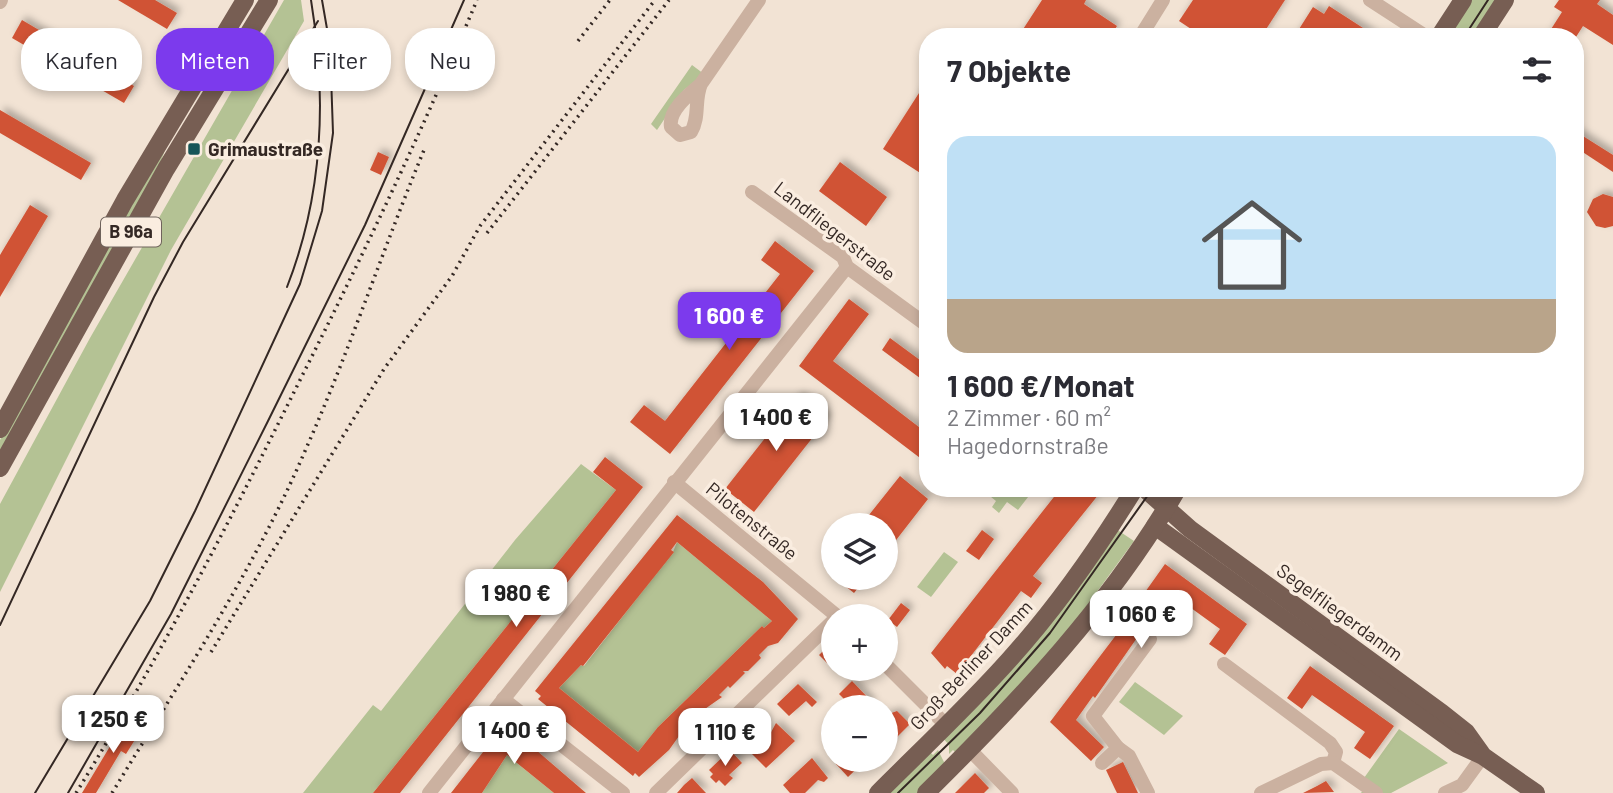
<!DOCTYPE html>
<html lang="de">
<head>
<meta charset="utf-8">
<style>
  :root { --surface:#fff; --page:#f7f7f7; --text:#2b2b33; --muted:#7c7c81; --accent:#7c3aed }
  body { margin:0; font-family:Barlow,sans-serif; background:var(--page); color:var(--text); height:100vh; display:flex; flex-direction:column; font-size:26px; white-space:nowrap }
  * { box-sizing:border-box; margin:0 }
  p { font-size:23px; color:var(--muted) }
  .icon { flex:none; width:38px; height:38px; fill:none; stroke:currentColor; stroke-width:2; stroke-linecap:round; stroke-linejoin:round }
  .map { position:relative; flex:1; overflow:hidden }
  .details { position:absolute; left:919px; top:28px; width:665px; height:469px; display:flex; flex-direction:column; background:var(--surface); border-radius:28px; box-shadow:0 4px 10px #0003 }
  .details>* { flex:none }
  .top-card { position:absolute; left:21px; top:28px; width:665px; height:63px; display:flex; gap:14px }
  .fabs { position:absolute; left:821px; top:513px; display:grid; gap:14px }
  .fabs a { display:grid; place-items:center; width:77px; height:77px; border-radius:50%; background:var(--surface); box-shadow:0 4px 10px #0003; font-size:35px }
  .price { position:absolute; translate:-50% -60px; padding:0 16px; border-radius:14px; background:#fff; color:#222; font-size:23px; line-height:46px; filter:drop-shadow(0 2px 4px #0008) }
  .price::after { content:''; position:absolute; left:50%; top:42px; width:21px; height:16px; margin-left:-10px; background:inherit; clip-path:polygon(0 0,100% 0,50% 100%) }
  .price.selected { background:var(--accent); color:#fff }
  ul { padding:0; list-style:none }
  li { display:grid; align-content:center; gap:14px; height:371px; padding:0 28px }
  li span { display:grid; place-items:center; height:217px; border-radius:21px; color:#555 }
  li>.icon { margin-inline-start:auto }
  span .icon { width:126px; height:126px; fill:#fffc; stroke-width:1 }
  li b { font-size:30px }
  h2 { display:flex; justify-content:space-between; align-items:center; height:84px; padding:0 28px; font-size:30px }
  .chip { padding:0 24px; border-radius:28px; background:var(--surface); box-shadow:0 4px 10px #0003; font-size:24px; line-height:63px }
  .chip.selected { background:var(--accent); color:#fff }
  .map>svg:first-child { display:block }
  .green { fill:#b4c294 }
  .building { fill:#d05334; fill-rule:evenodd; filter:url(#shadow) }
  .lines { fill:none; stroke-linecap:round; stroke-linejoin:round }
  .minor { stroke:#cbb1a0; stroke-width:14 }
  .major { stroke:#775e53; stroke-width:18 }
  .tram { stroke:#342824; stroke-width:2 }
  .rail { stroke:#342824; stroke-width:3.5; stroke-dasharray:2 5; stroke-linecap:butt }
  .poi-dot { fill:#175658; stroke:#faede0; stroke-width:2.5 }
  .labels { text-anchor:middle; stroke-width:7; stroke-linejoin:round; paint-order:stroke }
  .shield { fill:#faede0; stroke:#6f635c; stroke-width:2 }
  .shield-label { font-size:18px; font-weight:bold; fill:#342824 }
  .poi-label { font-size:19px; font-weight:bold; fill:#342824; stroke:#faede0; text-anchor:start }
  .street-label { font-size:19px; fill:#342824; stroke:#faede0 }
</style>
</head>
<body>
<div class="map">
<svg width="1613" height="793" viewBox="0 0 1613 793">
  <defs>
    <filter id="shadow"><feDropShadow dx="4" dy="-4" stdDeviation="3.5" flood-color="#0004"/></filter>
  </defs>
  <rect width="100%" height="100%" fill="#f2e3d4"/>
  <g class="green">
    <path d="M284,0h17l3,21 -133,229 -171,342v-88l90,-166z"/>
    <path d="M1471,0h27l-24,37h-27z"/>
    <path d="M692,65l12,9 -20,16 -27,40 -6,-6z"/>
    <path d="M167,144l-9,26 -158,287v-17l99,-182z"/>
    <path d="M581,464l35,26 -243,303h-70l70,-88 8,6 134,-171z"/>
    <path d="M980,488h55l-17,22 -11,-8 -8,11 -7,-6 4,-6z"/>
    <path d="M1116,529l18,12 -70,96 -107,117 -4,-4 -4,4v-9l-7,-8z"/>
    <path d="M677,542l95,79 -8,7 -2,-2 -103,100 -21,26 -79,-64 22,-23 3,1 89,-114z"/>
    <path d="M944,552l14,10 -27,35 -14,-10z"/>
    <path d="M1135,682l48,34 -19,19 -45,-33z"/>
    <path d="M1399,729l49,34 -57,30h-30l8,-11 -5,-4z"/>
    <path d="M938,750l8,16 -28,27h-33l44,-42 4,4z"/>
    <path d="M507,755l47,38h-72z"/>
  </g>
  <g class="building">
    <path d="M118,0h37l22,13 -10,16z"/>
    <path d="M1042,0h44l-2,4 33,22 -7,11h-92z"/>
    <path d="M1193,0h92l-24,37h-58l-24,-16z"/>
    <path d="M1559,0h41l-3,4 16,11v30l-30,-19 -7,11h-30l16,-25 -8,-5z"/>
    <path d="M1329,6l48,31h-46l-5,-4 -3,4h-29l19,-30 11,7z"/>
    <path d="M22,20l112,66 -10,17 -112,-65z"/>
    <path d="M928,79v99l-45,-29z"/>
    <path d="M0,110l91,53 -10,17 -81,-47z"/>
    <path d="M1575,131l38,24v17l-38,-25z"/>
    <path d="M378,152l11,5 -8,18 -11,-5z"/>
    <path d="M840,162l47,35 -21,29 -47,-35z"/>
    <path d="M1603,194l10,3v29l-8,2 -9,-2 -9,-14 6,-13z"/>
    <path d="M30,205l18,11 -48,81v-42z"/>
    <path d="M775,241l39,30 -144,183 -40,-32 14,-17 21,16 115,-147 -19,-14z"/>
    <path d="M849,299l20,15 -36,47 95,73v30l-129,-98z"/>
    <path d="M890,338l38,28v18l-46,-34z"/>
    <path d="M799,395l29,23 -74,94 -29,-23z"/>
    <path d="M605,457l38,30 -243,306h-27l243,-303 -23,-18z"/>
    <path d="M900,476l28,23 -42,54v-28h-25z"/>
    <path d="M1061,488h31l7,6 -66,82 9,7 -11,15 -10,-7 -64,83 -10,-8 -2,3 -14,-16z"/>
    <path d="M677,515l86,67 35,37 -20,24 -10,3 -9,9 2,3 -13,13h-5l2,2 -15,15 -2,-2 -9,9 3,2 -20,14 -16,20 -2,-2 -15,21 -30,27 -4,-4 -2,3 -95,-77 3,-3 -6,-5zM677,542l95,79 -8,7 -2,-2 -104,101 -20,25 -79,-64 22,-23 2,1 91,-114 -3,-2z"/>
    <path d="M982,530l12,9 -15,21 -13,-9z"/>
    <path d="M1165,564l82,60 -22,31 -16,-11 11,-15 -51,-37 -74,106 -2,-2 -17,24 28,27 -13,14 -41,-39 95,-125 -2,-2z"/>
    <path d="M835,578h31l-12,15z"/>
    <path d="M901,603l9,7 -13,17 -9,-7z"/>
    <path d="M831,643l2,25h9l-5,5 -18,-18z"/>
    <path d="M1310,666l84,60 -24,33 -16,-11 11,-16 -53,-37 -10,14 -15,-11z"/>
    <path d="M852,681l20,21 -5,5h-15l-13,-13z"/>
    <path d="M798,684l19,18 -5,5 -6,-6 -17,15 -12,-12z"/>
    <path d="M897,711l13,13 -24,24v-33z"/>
    <path d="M127,718l12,7 -7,11 4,2 -10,16 -5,-3 -25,42h-14z"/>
    <path d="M776,723l19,18 -29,27 -18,-18 6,-6 6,2 9,-10z"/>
    <path d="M505,724l31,26 50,43h-32l-47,-38 -25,38h-31z"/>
    <path d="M730,750l12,13 -13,12 4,3 -8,8 -6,-6 -3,3 -6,-6 3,-3 -4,-4z"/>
    <path d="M812,758l16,20 -4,4 -6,-2 -13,13h-15l-7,-8z"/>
    <path d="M840,760h26l-18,17 -12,-13z"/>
    <path d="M1123,762l15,31h-21l-2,-4 -9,-19z"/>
    <path d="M975,773l14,15 -5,5h-29z"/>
    <path d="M692,778l14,15h-29l7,-8z"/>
    <path d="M1326,781l8,11 -31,1 14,-7z"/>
  </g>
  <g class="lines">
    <g class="minor">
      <path d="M1370,0l57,37"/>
      <path d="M0,2l1,-2"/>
      <path d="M1140,37l23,-37"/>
      <path d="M701,84c-12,10 -33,27 -30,43l9,8 11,-3c9,-15 3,-32 10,-48l58,-84"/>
      <path d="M752,192l91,65 4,10 81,59"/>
      <path d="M674,482l163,134"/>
      <path d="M1224,664l106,79 6,9 -3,11"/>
      <path d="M886,665l60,60"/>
      <path d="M503,699l120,94"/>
      <path d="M1118,748l11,8 19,37"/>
      <path d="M970,750l42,43"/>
      <path d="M1102,763l16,-15 -25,-32 57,-77"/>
      <path d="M429,793l418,-526"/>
      <path d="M656,793l177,-172"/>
      <path d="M1261,793l60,-29 12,-1 43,30"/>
      <path d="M1445,793l17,-8 21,-29"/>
    </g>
    <g class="major">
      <path d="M1439,37l24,-37"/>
      <path d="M1481,37l24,-37"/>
      <path d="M0,429l125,-229 120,-200"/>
      <path d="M0,468l166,-299 103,-169"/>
      <path d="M1144,488l46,41 252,184 24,19 15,21"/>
      <path d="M1155,526l302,218 26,12 53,37"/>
      <path d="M878,793c44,-44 89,-86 131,-133 47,-52 89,-112 126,-172"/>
      <path d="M926,793c94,-93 186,-190 252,-305"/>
    </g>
    <g class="tram">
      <path d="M1464,37l24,-37"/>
      <path d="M287,287c36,-92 40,-190 24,-287"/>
      <path d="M0,625l154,-328 29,-55 135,-221"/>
      <path d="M35,793l115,-192 45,-90 105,-227 22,-73 11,-78 -3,-87 -8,-46"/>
      <path d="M68,793l103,-179 97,-193 97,-196 99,-225"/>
      <path d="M898,793l82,-80 70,-80 103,-145"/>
    </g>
    <g class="rail">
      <path d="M578,41l32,-41"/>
      <path d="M487,233l182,-233"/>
      <path d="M211,652l173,-283 68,-93 28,-50 175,-226"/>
      <path d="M76,793c84,-136 156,-276 227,-419 62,-123 121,-247 174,-374"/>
      <path d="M112,793c68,-112 141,-221 193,-342 44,-99 78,-202 119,-301"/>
    </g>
  </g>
  <rect class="poi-dot" x="187" y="142" width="14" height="14" rx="3.5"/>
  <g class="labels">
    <rect class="shield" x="101" y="217.5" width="60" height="29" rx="5"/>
    <g class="shield-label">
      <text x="131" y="238">B 96a</text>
    </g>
    <g class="poi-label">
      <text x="208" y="156">Grimaustraße</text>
    </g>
    <g class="street-label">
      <text transform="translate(835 231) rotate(38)" y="7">Landfliegerstraße</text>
      <text transform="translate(752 521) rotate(39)" y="7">Pilotenstraße</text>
      <text transform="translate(1340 612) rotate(36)" y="7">Segelfliegerdamm</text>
      <text transform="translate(971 665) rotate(-47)" y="7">Groß-Berliner Damm</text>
    </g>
  </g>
</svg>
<div class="fabs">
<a><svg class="icon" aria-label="layers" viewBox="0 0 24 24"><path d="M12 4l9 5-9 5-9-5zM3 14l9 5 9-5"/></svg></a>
<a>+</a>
<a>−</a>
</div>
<b class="price selected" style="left:729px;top:352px">1 600 €</b>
<b class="price" style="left:776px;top:453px">1 400 €</b>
<b class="price" style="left:516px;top:629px">1 980 €</b>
<b class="price" style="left:1141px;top:650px">1 060 €</b>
<b class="price" style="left:113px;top:755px">1 250 €</b>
<b class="price" style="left:514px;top:766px">1 400 €</b>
<b class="price" style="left:725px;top:768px">1 110 €</b>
<div class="top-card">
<a class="chip">Kaufen</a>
<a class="chip selected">Mieten</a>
<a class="chip">Filter</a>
<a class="chip">Neu</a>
</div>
<section class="details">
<h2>7 Objekte<svg class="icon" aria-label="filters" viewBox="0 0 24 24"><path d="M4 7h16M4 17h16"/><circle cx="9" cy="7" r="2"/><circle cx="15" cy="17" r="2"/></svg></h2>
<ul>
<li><span style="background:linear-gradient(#bfe0f5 75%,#b9a48a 0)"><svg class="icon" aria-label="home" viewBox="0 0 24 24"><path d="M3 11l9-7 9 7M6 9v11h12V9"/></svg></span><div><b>1 600 €/Monat</b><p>2 Zimmer · 60 m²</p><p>Hagedornstraße</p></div></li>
</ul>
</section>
</div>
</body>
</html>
